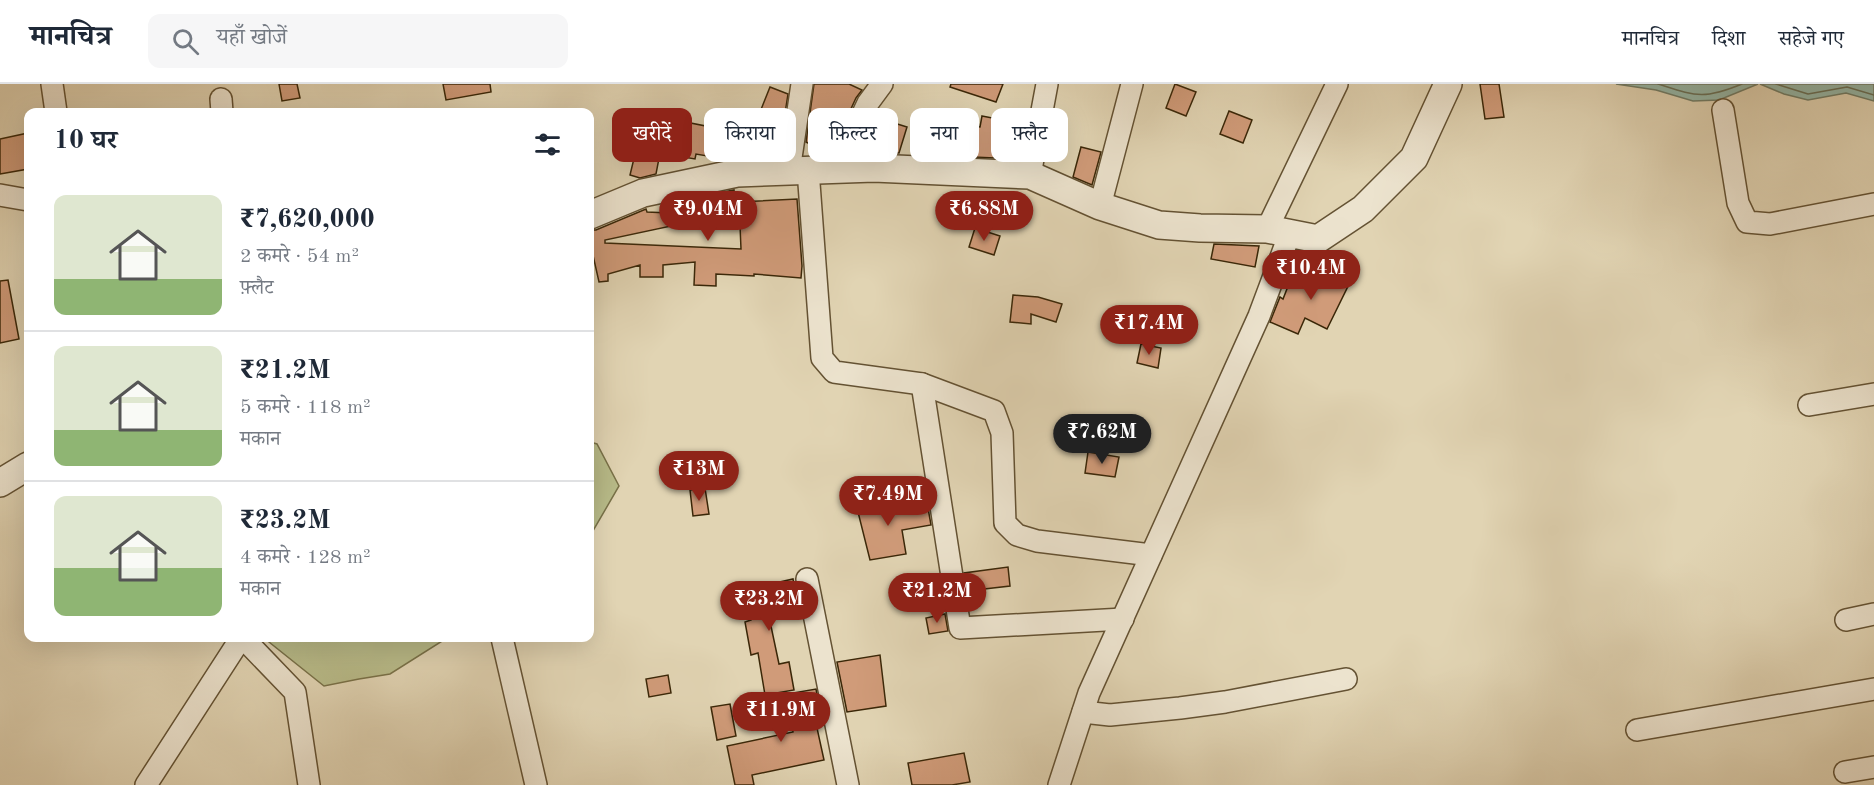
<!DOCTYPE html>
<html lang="hi">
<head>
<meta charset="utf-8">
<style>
  :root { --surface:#fff; --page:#f6f6f7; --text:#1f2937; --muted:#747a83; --line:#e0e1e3; --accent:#8f2418 }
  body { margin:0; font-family:"Old Standard TT","Noto Serif Devanagari",serif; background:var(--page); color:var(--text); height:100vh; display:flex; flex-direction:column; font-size:22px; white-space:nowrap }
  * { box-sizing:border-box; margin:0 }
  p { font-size:20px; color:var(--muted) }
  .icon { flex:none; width:33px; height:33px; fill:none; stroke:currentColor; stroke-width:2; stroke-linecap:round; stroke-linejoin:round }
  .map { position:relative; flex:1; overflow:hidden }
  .panel { position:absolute; left:24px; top:24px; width:570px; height:534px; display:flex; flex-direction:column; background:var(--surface); border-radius:12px; box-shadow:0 6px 24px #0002 }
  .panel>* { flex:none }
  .hud { position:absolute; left:612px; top:24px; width:570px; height:54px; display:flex; gap:12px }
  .price { position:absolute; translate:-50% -51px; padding:0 14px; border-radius:21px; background:var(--accent); color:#fff; font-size:20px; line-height:39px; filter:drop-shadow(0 2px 3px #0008) }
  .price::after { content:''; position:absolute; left:50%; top:36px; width:18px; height:14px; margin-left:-9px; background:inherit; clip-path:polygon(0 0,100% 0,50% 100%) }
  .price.selected { background:#222; color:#fff }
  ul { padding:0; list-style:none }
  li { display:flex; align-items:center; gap:18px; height:150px; padding:0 30px }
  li+li { border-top:2px solid var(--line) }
  li span { display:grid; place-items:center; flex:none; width:168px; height:120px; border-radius:12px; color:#555 }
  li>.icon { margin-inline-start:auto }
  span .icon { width:72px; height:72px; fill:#fffc; stroke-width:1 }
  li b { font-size:26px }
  h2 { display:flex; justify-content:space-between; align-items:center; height:72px; padding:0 30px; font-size:26px }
  .pill { padding:0 21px; border-radius:12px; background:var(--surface); box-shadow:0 6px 24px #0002; font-size:21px; line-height:54px }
  .pill.selected { background:var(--accent); color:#fff }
  header { display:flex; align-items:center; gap:36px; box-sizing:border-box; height:84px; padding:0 30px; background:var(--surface); border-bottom:2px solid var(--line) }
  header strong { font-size:28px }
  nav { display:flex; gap:33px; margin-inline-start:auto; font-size:21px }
  .search { width:420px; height:54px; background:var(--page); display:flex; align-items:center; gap:15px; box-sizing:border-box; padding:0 21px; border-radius:12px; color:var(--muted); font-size:22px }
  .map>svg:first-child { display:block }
  .green { fill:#b8bb89; stroke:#797148; stroke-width:1.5 }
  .water { fill:#95b8a9; stroke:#717e69; stroke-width:1.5 }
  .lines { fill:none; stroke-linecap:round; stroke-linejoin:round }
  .shore { stroke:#687058; stroke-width:1.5 }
  .building { fill:#d09b79; stroke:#3a2708; stroke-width:1.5 }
  .minor-casing { stroke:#645233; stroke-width:24 }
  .tertiary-casing { stroke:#645233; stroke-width:30 }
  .minor { stroke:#ece3ce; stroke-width:21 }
  .tertiary { stroke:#ece3ce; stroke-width:27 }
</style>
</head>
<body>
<header>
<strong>मानचित्र</strong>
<div class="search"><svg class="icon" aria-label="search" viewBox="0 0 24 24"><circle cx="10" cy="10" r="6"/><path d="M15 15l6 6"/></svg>यहाँ खोजें</div>
<nav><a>मानचित्र</a><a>दिशा</a><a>सहेजे गए</a></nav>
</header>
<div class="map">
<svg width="1874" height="701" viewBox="0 0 1874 701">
  <rect width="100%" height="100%" fill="#e1d4b3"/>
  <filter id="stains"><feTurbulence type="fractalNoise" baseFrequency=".00333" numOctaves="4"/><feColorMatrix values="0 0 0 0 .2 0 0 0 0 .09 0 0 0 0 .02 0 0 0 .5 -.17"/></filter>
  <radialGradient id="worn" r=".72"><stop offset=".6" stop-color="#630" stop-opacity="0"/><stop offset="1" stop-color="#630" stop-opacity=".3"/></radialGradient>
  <g class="green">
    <path d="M590,358l7,2 22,42 -29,50z"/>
    <path d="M264,554h183l-57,36 -31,5 -35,7z"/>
  </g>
  <g class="water">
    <path d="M1616,0h142l-39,16 -26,1 -37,-11z"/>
    <path d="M1760,0h114v17l-28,-8 -38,7 -24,-6z"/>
  </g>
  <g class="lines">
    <g class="shore">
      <path d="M1658,0c38,12 45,16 84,0"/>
      <path d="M1776,0l32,10 39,-7 27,8"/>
    </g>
  </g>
  <g class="building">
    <path d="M279,0h18l3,14 -18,3z"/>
    <path d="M443,0h47l1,8 -45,8z"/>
    <path d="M814,0h35l13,6 -6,8 -26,56 -24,-12z"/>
    <path d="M951,0h52l-7,18 -46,-15z"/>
    <path d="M1175,0l21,8 -10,24 -20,-8z"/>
    <path d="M1480,0h19l5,33 -19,2z"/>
    <path d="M770,3l18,7 -5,32 -25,-9z"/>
    <path d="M1229,27l23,9 -9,23 -23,-9z"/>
    <path d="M640,29l66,13 1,-7 25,4 -7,36 -29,-5 -1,5 -35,-6 -4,21 -16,4 -10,-3 7,-29 -2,-1z"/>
    <path d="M982,32l21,4 -8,38 -68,-3 3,-32 50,4z"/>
    <path d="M875,33l32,10 -8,26 -40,-1z"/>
    <path d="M28,49v36l-28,5v-35z"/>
    <path d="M1081,63l20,5 -9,33 -19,-8z"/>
    <path d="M734,106l3,22 -132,28v3l136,6 -2,-47 58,-3 5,67 -1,12 -47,-4v2l-38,-2v12l-22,-1 1,-23 -32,3v12h-23v-12l-32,9v7l-9,1 -9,-40v-12h6l50,-21 1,3 45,2 -3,-15z"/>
    <path d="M975,144l25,8 -6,19 -25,-8z"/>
    <path d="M1214,160l45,2 -4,21 -44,-8z"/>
    <path d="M1340,183l14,7 -27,55 -22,-11 -7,16 -28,-12 10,-25 3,2 11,-28 37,14z"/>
    <path d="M8,196l11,59 -19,4v-62z"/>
    <path d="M1013,211l25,2 24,7 -6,18 -25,-8v10l-21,-2z"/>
    <path d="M1141,260l20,4 -3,20 -21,-5z"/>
    <path d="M1088,368l31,5 -4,20 -30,-4z"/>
    <path d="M705,404l4,26 -16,2 -3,-26z"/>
    <path d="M891,412l4,18 33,-6 3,17 -29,5 4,24 -36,6 -14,-56z"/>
    <path d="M1008,483l2,19 -43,5 -3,-18z"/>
    <path d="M793,495l5,27 -30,6 11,52 10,-2 5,28 -29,5 -7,-42 -7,2 -6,-33 6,-2 -7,-30z"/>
    <path d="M945,530l3,17 -19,3 -3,-16z"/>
    <path d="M880,571l6,51 -39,6 -10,-50z"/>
    <path d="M668,591l3,18 -22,4 -3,-18z"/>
    <path d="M816,605l5,27 -6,3 9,41 -72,15 2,10h-19l-8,-39 66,-14 -6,-38z"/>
    <path d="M730,620l6,32 -19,4 -6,-33z"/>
    <path d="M964,669l6,29 -18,3h-40l-4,-22z"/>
  </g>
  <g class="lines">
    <defs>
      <g id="minor">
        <path d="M52,0l4,28"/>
        <path d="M221,15l1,13"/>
        <path d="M1723,26l15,93 9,19 23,2 104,-20"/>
        <path d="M837,85l31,-66 14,-19"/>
        <path d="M808,86l14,188 12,14 88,12 72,27 8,22 3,90 12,12 20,6 114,14"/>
        <path d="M789,87l13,-87"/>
        <path d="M1030,91l17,-91"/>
        <path d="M0,111l28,5"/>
        <path d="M1100,122l32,-122"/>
        <path d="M1267,145l70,-145"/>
        <path d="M922,300l38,244 163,-9"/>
        <path d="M1809,321l65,-11"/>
        <path d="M807,495l41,206"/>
        <path d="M1846,536l28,-6"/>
        <path d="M243,554l52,54 14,93"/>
        <path d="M502,554l34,147"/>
        <path d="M1083,628l27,3 70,-7 45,-6 121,-23"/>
        <path d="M1637,646l237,-41"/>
        <path d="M1845,688l29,-5"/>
        <path d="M146,701l95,-147"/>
        <path d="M1059,701l30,-92 170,-377 31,-83"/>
      </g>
      <g id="tertiary">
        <path d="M590,131l53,-22 94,-20 137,-5 156,7 70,31 59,19 41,3 67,1 51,10 45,-30 51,-51 34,-74"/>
        <path d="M0,399l28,-17"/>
      </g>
    </defs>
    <use href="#minor" class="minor-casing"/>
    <use href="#tertiary" class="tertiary-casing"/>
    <use href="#minor" class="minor"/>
    <use href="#tertiary" class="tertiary"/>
  </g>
  <rect width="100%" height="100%" filter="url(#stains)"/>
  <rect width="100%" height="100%" fill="url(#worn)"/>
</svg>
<b class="price" style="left:708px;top:158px">₹9.04M</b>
<b class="price" style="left:984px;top:158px">₹6.88M</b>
<b class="price" style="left:1311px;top:217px">₹10.4M</b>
<b class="price" style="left:1149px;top:272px">₹17.4M</b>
<b class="price selected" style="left:1102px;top:381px">₹7.62M</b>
<b class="price" style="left:699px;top:418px">₹13M</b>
<b class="price" style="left:888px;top:443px">₹7.49M</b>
<b class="price" style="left:937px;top:540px">₹21.2M</b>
<b class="price" style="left:769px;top:548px">₹23.2M</b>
<b class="price" style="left:781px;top:659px">₹11.9M</b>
<div class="hud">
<a class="pill selected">खरीदें</a>
<a class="pill">किराया</a>
<a class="pill">फ़िल्टर</a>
<a class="pill">नया</a>
<a class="pill">फ़्लैट</a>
</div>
<section class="panel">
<h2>10 घर<svg class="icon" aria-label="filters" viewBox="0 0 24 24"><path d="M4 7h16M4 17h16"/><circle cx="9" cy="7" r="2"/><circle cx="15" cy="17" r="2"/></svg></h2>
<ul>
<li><span style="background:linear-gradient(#dfe7d0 70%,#8fb573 0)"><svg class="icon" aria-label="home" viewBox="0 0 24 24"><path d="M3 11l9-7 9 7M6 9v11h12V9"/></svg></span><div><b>₹7,620,000</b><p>2 कमरे · 54 m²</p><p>फ़्लैट</p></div></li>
<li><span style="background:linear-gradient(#dfe7d0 70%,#8fb573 0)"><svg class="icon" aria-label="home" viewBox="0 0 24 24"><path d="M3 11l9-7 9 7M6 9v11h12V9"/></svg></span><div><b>₹21.2M</b><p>5 कमरे · 118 m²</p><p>मकान</p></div></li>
<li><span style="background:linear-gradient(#dfe7d0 60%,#8fb573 0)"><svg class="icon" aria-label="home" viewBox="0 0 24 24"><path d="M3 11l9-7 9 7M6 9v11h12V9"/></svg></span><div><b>₹23.2M</b><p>4 कमरे · 128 m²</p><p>मकान</p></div></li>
</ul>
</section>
</div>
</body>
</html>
